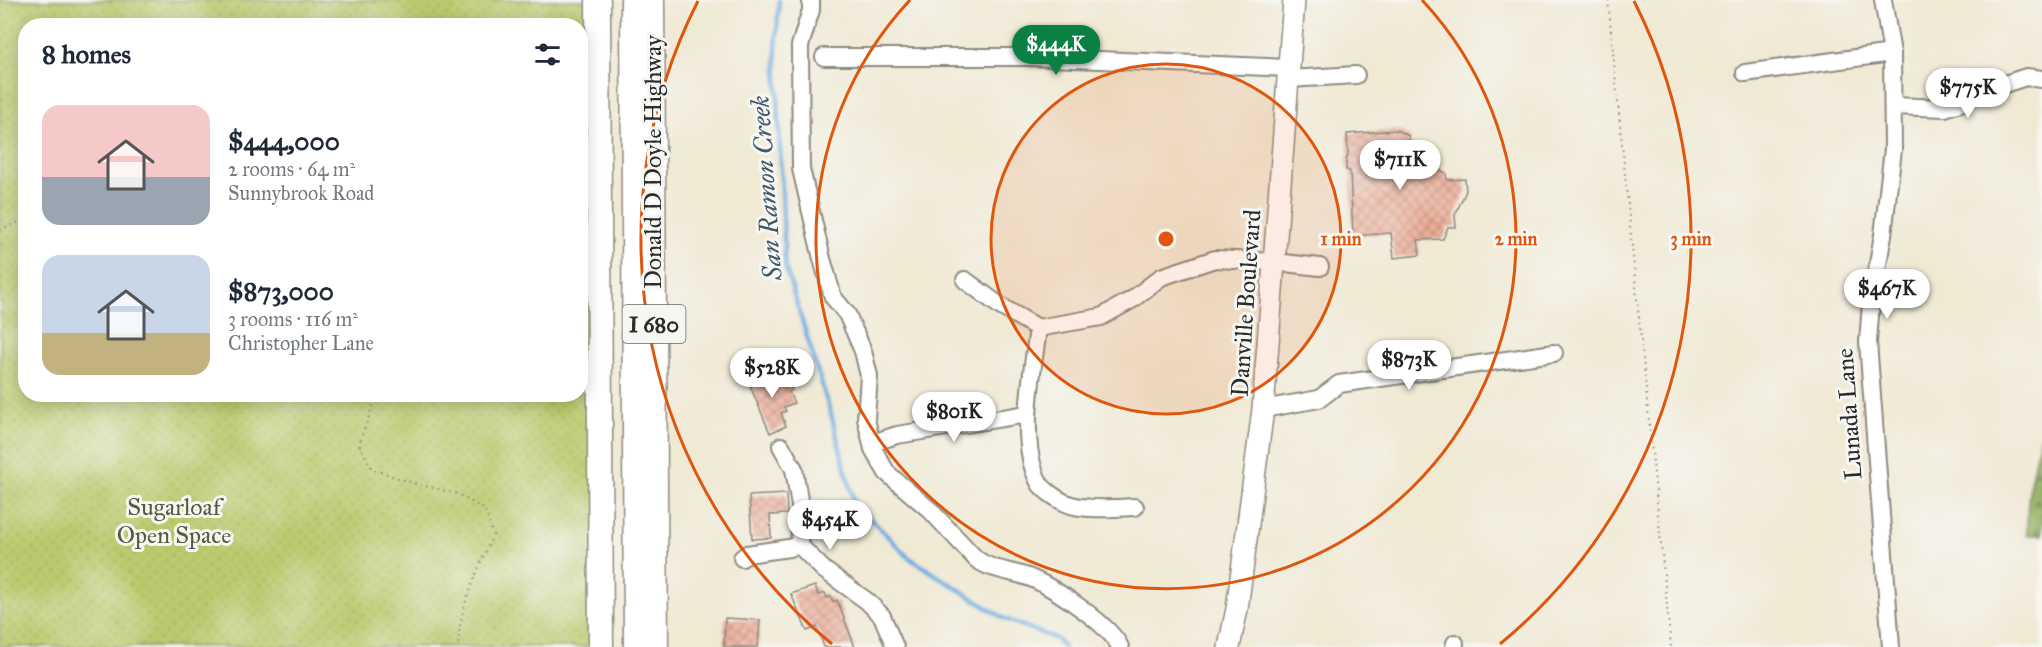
<!DOCTYPE html>
<html lang="en">
<head>
<meta charset="utf-8">
<style>
  :root { --surface:#fff; --page:#f6f6f7; --text:#1f2937; --muted:#747a83; --accent:#0b8043 }
  body { margin:0; font-family:"IM FELL Great Primer",serif; background:var(--page); color:var(--text); height:100vh; display:flex; flex-direction:column; font-size:22px; white-space:nowrap }
  * { box-sizing:border-box; margin:0 }
  p { font-size:20px; color:var(--muted) }
  .icon { flex:none; width:33px; height:33px; fill:none; stroke:currentColor; stroke-width:2; stroke-linecap:round; stroke-linejoin:round }
  .map { position:relative; flex:1; overflow:hidden }
  .side { position:absolute; left:18px; top:18px; width:570px; height:384px; display:flex; flex-direction:column; background:var(--surface); border-radius:24px; box-shadow:0 3px 15px #0003 }
  .side>* { flex:none }
  .price { position:absolute; translate:-50% -51px; padding:0 14px; border-radius:21px; background:#fff; color:#222; font-size:20px; line-height:39px; filter:drop-shadow(0 2px 3px #0008) }
  .price::after { content:''; position:absolute; left:50%; top:36px; width:18px; height:14px; margin-left:-9px; background:inherit; clip-path:polygon(0 0,100% 0,50% 100%) }
  .price.on { background:var(--accent); color:#fff }
  ul { padding:0; list-style:none }
  li { display:flex; align-items:center; gap:18px; height:150px; padding:0 24px }
  li span { display:grid; place-items:center; flex:none; width:168px; height:120px; border-radius:18px; color:#555 }
  li>.icon { margin-inline-start:auto }
  span .icon { width:72px; height:72px; fill:#fffc; stroke-width:1 }
  li b { font-size:26px }
  h2 { display:flex; justify-content:space-between; align-items:center; height:72px; padding:0 24px; font-size:26px }
  .map>svg:first-child { display:block }
  .grass { fill:url(#grass-dots); stroke:#727b4c; stroke-width:1.5; fill-rule:evenodd }
  .forest { fill:url(#forest-firs); stroke:#5f6d46; stroke-width:1.5 }
  .lines { fill:none; stroke-linecap:round; stroke-linejoin:round }
  .stream { stroke:#6cabdf; stroke-width:4.5 }
  .building { fill:url(#building-cross-hatch) }
  .minor-casing { stroke:#8e8a80; stroke-width:20 }
  .major-casing { stroke:#8e8a80; stroke-width:24 }
  .highway-casing { stroke:#8e8a80; stroke-width:27 }
  .path { stroke:#8e8a80; stroke-width:2; stroke-dasharray:1.5 4.5; stroke-linecap:butt }
  .minor { stroke:#fff; stroke-width:16 }
  .major { stroke:#fff; stroke-width:21 }
  .highway { stroke:#fff; stroke-width:24 }
  .ring { fill:none; stroke:#df570e; stroke-width:3 }
  .labels { text-anchor:middle; stroke-width:6; stroke-linejoin:round; paint-order:stroke }
  .shield { fill:#f6f6f2; stroke:#686867; stroke-width:1.5 }
  .shield-label { font-size:22px; font-weight:bold; fill:#2b2b2b }
  .street-label { font-size:24px; fill:#2b2b2b; stroke:#f6f6f2 }
  .park-label { font-size:24px; fill:#565b3f; stroke:#f6f6f2 }
  .water-label { font-size:26px; font-style:italic; fill:#42586a; stroke:#f6f6f2 }
  .centre { fill:#df570e; stroke:#f6f6f2; stroke-width:3 }
  .ring-label { font-size:18px; text-anchor:middle; font-weight:bold; fill:#df570e; stroke:#f6f6f2; stroke-width:6; stroke-linejoin:round; paint-order:stroke }
</style>
</head>
<body>
<div class="map">
<svg width="2042" height="647" viewBox="0 0 2042 647">
  <defs>
    <pattern id="grass-dots" width="8" height="8" patternUnits="userSpaceOnUse" patternTransform="scale(1.5)"><rect width="8" height="8" fill="#bacb6e"/><path d="M2 2h.1M6 6h.1" fill="none" stroke="#a0ae5f" stroke-width="1.8" stroke-linecap="round"/></pattern>
    <pattern id="forest-firs" width="22" height="20" patternUnits="userSpaceOnUse" patternTransform="scale(1.5)"><rect width="22" height="20" fill="#93af61"/><path d="M5 1l3.5 6h-7zM16 11l3.5 6h-7z" fill="#788f50"/></pattern>
    <pattern id="building-cross-hatch" width="8" height="8" patternUnits="userSpaceOnUse" patternTransform="scale(1.5)"><rect width="8" height="8" fill="#edaf9a"/><path d="M0 0l8 8M0 8l8-8" fill="none" stroke="#c08f7e"/></pattern>
  </defs>
  <rect width="100%" height="100%" fill="#f6f6f2"/>
  <filter id="ink" filterUnits="userSpaceOnUse"><feTurbulence type="fractalNoise" baseFrequency=".0167" numOctaves="2"/><feDisplacementMap in="SourceGraphic" scale="12" xChannelSelector="R" yChannelSelector="G"/><feConvolveMatrix kernelMatrix="1 2 1 2 8 2 1 2 1" color-interpolation-filters="sRGB"/></filter>
  <filter id="wash" filterUnits="userSpaceOnUse"><feTurbulence type="fractalNoise" baseFrequency=".008" numOctaves="4" result="noise"/><feDisplacementMap in="SourceGraphic" scale="24" xChannelSelector="R" yChannelSelector="G"/><feGaussianBlur stdDeviation="1.35" result="paint"/><feColorMatrix in="noise" values="0 0 0 0 0 0 0 0 0 0 0 0 0 0 0 0 0 1.4 0 .05"/><feComposite in="paint" operator="in"/></filter>
  <g filter="url(#wash)">
    <rect width="100%" height="100%" fill="#f0e9d4"/>
    <path class="grass" d="M0,0h598l4,647h-602zM26,26h554v368h-554z"/>
    <path class="forest" d="M2042,433v102h-15c-1,-35 4,-68 15,-102z"/>
    <g class="lines">
      <path class="stream" d="M779,0l-3,48 9,218 46,148 23,88 54,55 97,62 52,20 7,8"/>
    </g>
    <g id="blocks">
      <g class="building">
        <path d="M1397,130l12,6 1,9 25,11 1,12 10,5 1,7 18,-1 1,12 -11,24 1,12h-8l-5,12 -25,1 2,15 -26,3 -3,-25 -38,3 -3,-65 -4,-1v-10l2,-5 -1,-21z"/>
        <path d="M770,372l3,7 12,-5 7,16 -3,2 5,11 -10,4 2,4 -5,2 5,13 -16,7 -22,-52z"/>
        <path d="M786,494l1,20 -17,1 1,23 -19,1 -3,-43z"/>
        <path d="M815,586l3,9 7,-2 2,5 4,-1 2,5 4,-2 18,47h-31l-7,-20 -10,4 -16,-37z"/>
        <path d="M725,618l35,2 -2,27h-34z"/>
      </g>
    </g>
  </g>
  <g filter="url(#ink)">
    <use href="#blocks" fill-opacity="0" stroke="#8e8a80" stroke-width="1.5"/>
    <g class="lines">
      <defs>
        <g id="minor">
          <path d="M811,0v10l-11,36 1,123 21,90 11,38 14,17 16,37 6,25 -3,43 7,30 14,24 43,37 46,49c16,12 38,12 57,20 23,10 77,46 87,68"/>
          <path d="M1883,0l9,53 1,96 -10,86 -12,68 -3,39 23,305"/>
          <path d="M824,57h203l262,11"/>
          <path d="M1745,73l147,-20"/>
          <path d="M1289,79l67,-4"/>
          <path d="M1893,106l52,2 15,-5 17,-10 49,-16 16,2"/>
          <path d="M965,280l35,26 38,22 63,-11 32,-18 28,-22 54,-18 60,3 45,5"/>
          <path d="M1038,328c-5,43 -21,117 2,156 4,6 18,16 26,19 16,8 51,5 69,4"/>
          <path d="M1263,409l56,-10 20,-15 215,-31"/>
          <path d="M872,443l25,-8 130,-21"/>
          <path d="M781,446l13,23 7,43 -2,33 25,25 43,31 15,15 13,31"/>
          <path d="M742,558l5,-4 42,-6 10,-3"/>
          <path d="M1454,647l1,-4"/>
        </g>
        <path id="major" d="M1229,647l8,-38 26,-200 31,-409"/>
        <g id="highway">
          <path d="M598,0l3,647"/>
          <path d="M633,0l3,647"/>
          <path d="M652,0l4,647"/>
        </g>
      </defs>
      <use href="#minor" class="minor-casing"/>
      <use href="#major" class="major-casing"/>
      <use href="#highway" class="highway-casing"/>
      <g class="path">
        <path d="M1608,0l63,647"/>
        <path d="M0,230l26,-11"/>
        <path d="M377,394l-18,50 13,25 41,14 45,11 27,16 8,25c-16,36 -34,72 -35,112"/>
      </g>
      <use href="#minor" class="minor"/>
      <use href="#major" class="major"/>
      <use href="#highway" class="highway"/>
    </g>
  </g>
  <circle cx="1166" cy="239" r="175" fill="#df570e" fill-opacity=".12"/>
  <g class="ring">
    <circle cx="1166" cy="239" r="175"/>
    <path d="M1422 0A350 350 0 1 1 910 0"/>
    <path d="M832 644A525 525 0 0 1 698 1M1634 1A525 525 0 0 1 1500 644"/>
  </g>
  <g class="labels">
    <rect class="shield" x="622.5" y="305" width="63" height="38" rx="4.5"/>
    <g class="shield-label">
      <text x="654" y="332">I 680</text>
    </g>
    <g class="street-label">
      <text transform="translate(653 162) rotate(-90)" y="8">Donald D Doyle Highway</text>
      <text transform="translate(1246 303) rotate(-86)" y="8">Danville Boulevard</text>
      <text transform="translate(1849 414) rotate(-94)" y="8">Lunada Lane</text>
    </g>
    <g class="park-label">
      <text x="174" y="515">Sugarloaf<tspan x="174" dy="28">Open Space</tspan></text>
    </g>
    <g class="water-label">
      <text transform="translate(766 188) rotate(-94)" y="9">San Ramon Creek</text>
    </g>
  </g>
  <circle cx="1166" cy="239" r="9" class="centre"/>
  <g class="ring-label">
    <text x="1341" y="245">1 min</text>
    <text x="1516" y="245">2 min</text>
    <text x="1691" y="245">3 min</text>
  </g>
</svg>
<b class="price on" style="left:1056px;top:76px">$444K</b>
<b class="price" style="left:1968px;top:119px">$775K</b>
<b class="price" style="left:1400px;top:191px">$711K</b>
<b class="price" style="left:1887px;top:320px">$467K</b>
<b class="price" style="left:1409px;top:391px">$873K</b>
<b class="price" style="left:772px;top:399px">$528K</b>
<b class="price" style="left:954px;top:443px">$801K</b>
<b class="price" style="left:830px;top:551px">$454K</b>
<section class="side">
<h2>8 homes<svg class="icon" aria-label="filters" viewBox="0 0 24 24"><path d="M4 7h16M4 17h16"/><circle cx="9" cy="7" r="2"/><circle cx="15" cy="17" r="2"/></svg></h2>
<ul>
<li><span style="background:linear-gradient(#f6c9c9 60%,#9aa5b1 0)"><svg class="icon" aria-label="home" viewBox="0 0 24 24"><path d="M3 11l9-7 9 7M6 9v11h12V9"/></svg></span><div><b>$444,000</b><p>2 rooms · 64 m²</p><p>Sunnybrook Road</p></div></li>
<li><span style="background:linear-gradient(#c9d6e8 65%,#c2b280 0)"><svg class="icon" aria-label="home" viewBox="0 0 24 24"><path d="M3 11l9-7 9 7M6 9v11h12V9"/></svg></span><div><b>$873,000</b><p>3 rooms · 116 m²</p><p>Christopher Lane</p></div></li>
</ul>
</section>
</div>
</body>
</html>
